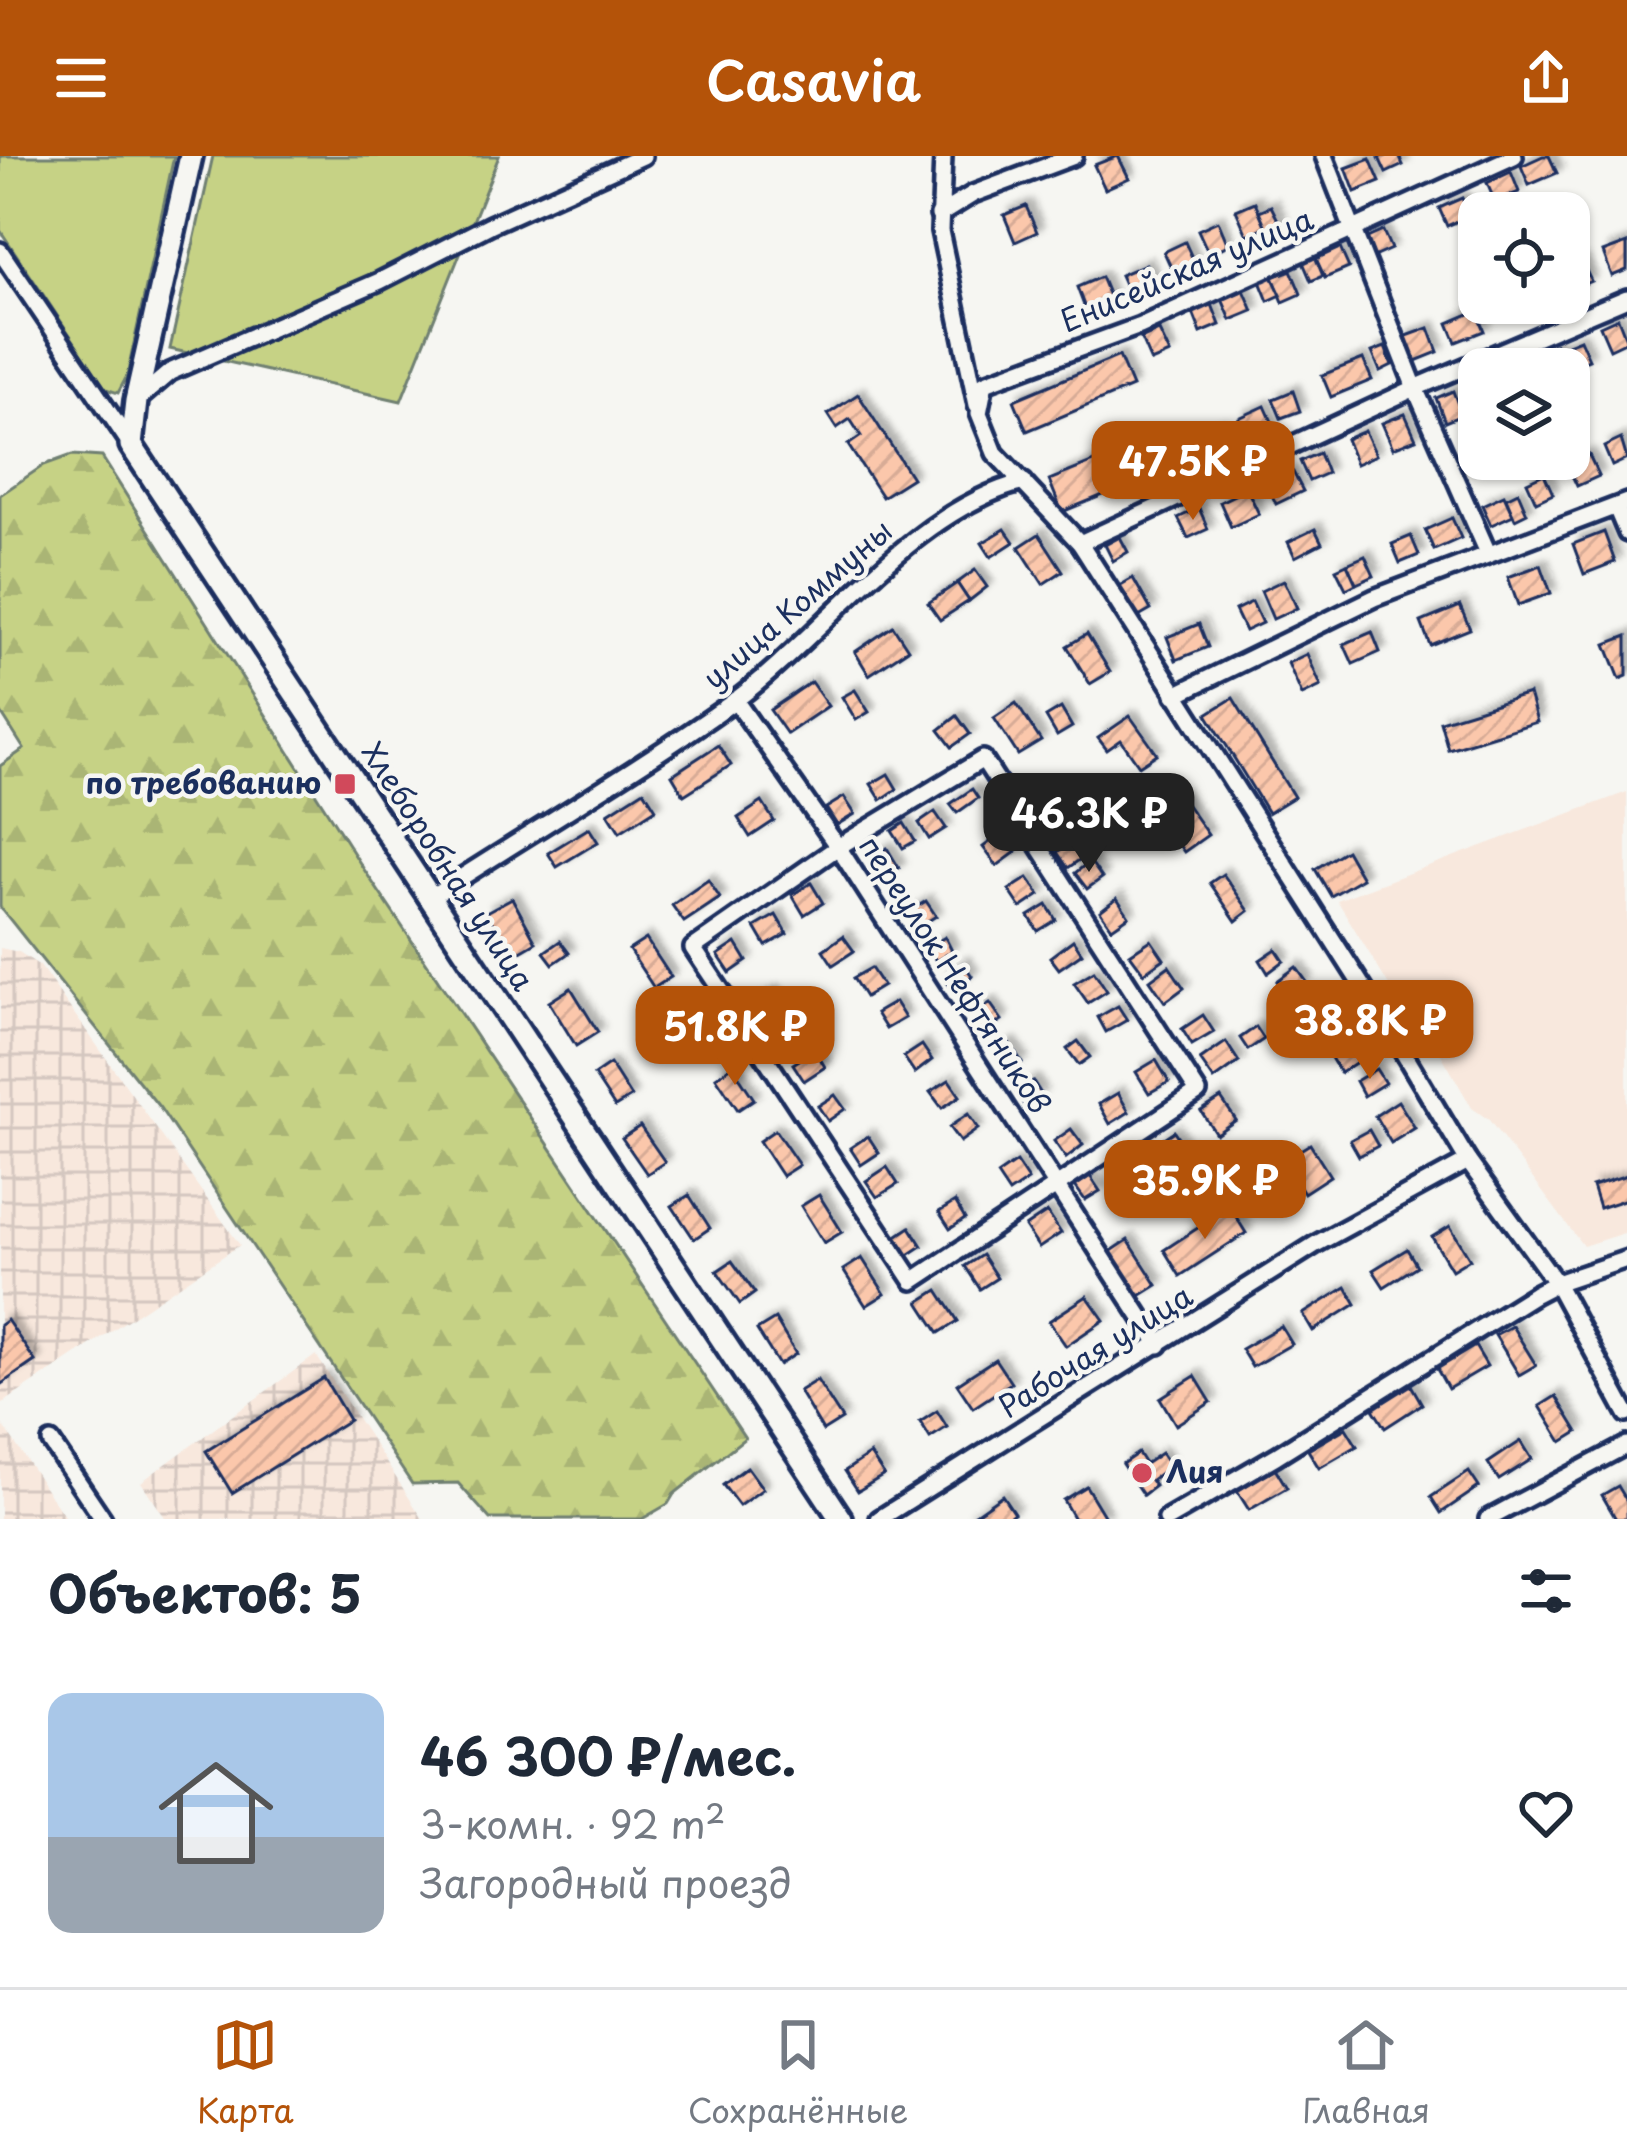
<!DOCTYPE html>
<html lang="ru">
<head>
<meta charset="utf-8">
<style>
  :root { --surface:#fff; --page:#f2f2f3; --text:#1f2937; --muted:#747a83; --line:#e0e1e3; --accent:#b45309 }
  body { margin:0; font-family:"Playpen Sans",sans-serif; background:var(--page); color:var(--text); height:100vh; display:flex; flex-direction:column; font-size:45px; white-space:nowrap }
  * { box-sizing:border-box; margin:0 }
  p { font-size:39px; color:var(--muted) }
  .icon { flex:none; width:66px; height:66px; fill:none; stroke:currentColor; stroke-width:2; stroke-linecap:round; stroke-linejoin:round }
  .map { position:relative; height:1363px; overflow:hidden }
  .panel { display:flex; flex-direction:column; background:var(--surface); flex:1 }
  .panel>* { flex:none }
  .tools { position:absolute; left:1458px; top:36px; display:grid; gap:24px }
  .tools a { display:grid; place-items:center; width:132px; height:132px; border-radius:24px; background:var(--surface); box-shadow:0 3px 9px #0004; font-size:60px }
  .price { position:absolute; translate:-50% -102px; padding:0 27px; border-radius:24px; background:var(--accent); color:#fff; font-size:39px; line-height:78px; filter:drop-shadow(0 3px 6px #0008) }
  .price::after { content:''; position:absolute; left:50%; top:72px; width:36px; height:27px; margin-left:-18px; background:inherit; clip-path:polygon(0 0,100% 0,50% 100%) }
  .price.selected { background:#222; color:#fff }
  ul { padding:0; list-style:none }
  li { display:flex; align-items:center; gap:36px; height:300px; padding:0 48px }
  li span { display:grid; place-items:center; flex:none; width:336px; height:240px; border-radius:24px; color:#555 }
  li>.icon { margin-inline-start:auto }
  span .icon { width:144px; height:144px; fill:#fffc; stroke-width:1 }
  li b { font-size:51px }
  h2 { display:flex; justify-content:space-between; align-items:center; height:144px; padding:0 48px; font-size:51px }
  header { display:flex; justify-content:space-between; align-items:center; height:156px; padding:0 48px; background:var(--accent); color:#fff; font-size:54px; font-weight:600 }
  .tab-bar { display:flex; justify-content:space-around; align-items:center; height:168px; border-top:3px solid var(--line); background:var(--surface); font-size:33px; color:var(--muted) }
  .tab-bar a { display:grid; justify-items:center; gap:6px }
  .tab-bar .selected { color:var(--accent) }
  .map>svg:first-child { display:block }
  .built { fill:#f8e8dd }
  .industrial { fill:url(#industrial-grid) }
  .grass { fill:#c6d285; stroke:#708072; stroke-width:3 }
  .forest { fill:url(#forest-firs); stroke:#708072; stroke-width:3 }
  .building { fill:url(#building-hatch); stroke:#1b2f5e; stroke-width:3; filter:url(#shadow) }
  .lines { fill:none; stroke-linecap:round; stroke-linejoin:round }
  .street-casing { stroke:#1b2f5e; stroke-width:24 }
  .secondary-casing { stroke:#1b2f5e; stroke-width:30 }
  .street { stroke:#f6f6f2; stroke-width:15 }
  .secondary { stroke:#f6f6f2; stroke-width:21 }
  .poi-dot { fill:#d1495b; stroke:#f6f6f2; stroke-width:4.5 }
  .labels { text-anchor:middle; stroke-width:9; stroke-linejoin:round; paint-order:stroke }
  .street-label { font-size:30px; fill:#1b2f5e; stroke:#f6f6f2 }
  .poi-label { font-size:30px; font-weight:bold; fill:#1b2f5e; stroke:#f6f6f2; text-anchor:end }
</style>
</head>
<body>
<header><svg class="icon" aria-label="menu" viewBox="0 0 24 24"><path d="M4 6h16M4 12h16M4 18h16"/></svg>Casavia<svg class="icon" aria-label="share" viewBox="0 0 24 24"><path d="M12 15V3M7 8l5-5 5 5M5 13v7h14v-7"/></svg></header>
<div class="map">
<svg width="1627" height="1363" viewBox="0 0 1627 1363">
  <defs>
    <pattern id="industrial-grid" width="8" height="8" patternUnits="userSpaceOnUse" patternTransform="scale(3)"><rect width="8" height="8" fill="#f8e8dd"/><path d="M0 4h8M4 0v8" fill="none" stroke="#d4c7c0"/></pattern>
    <pattern id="forest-firs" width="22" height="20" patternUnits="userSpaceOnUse" patternTransform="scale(3)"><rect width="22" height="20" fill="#c6d285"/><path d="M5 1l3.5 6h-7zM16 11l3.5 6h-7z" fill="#aab575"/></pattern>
    <pattern id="building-hatch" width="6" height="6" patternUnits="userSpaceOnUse" patternTransform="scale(3)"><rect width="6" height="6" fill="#fbc7ab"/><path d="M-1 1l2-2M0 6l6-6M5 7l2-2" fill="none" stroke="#d7ab96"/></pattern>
    <filter id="shadow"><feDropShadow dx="6" dy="-6" stdDeviation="3" flood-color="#0004"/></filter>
  </defs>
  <rect width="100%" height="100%" fill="#f6f6f2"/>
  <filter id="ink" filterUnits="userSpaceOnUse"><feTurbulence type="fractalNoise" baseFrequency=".00833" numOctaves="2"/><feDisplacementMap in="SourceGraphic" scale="24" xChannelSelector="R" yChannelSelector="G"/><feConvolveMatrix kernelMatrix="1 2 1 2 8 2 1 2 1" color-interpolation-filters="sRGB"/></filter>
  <g filter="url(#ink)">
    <path class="built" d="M1627,636v440l-44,14 -94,-126 -17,-12 -46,-80 -9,4 -80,-132z"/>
    <g class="industrial">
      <path d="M0,792l19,4 21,14 200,279 -240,160z"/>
      <path d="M316,1199l107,164h-257l-25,-37z"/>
      <path d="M0,1265l66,98h-66z"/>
    </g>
    <g class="grass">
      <path d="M0,0h174l-47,220 -9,17 -12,-4 -106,-159z"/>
      <path d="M213,0h286l-98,245 -231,-52z"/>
    </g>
    <path class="forest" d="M72,299l30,2 261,411 382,570 -71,56 -6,10 -26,15h-152l-32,-36 -46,1 -252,-376 -160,-201v-141l24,-17 -24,-38v-216l44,-30z"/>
    <g class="building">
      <path d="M1118,0l11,22 -24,11 -11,-24z"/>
      <path d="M1383,0h16l4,9 -17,8 -7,-15z"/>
      <path d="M1543,0h6l8,17 -28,12 -8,-19z"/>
      <path d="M1370,3l10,23 -25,10 -9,-24z"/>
      <path d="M1511,16l8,20 -24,10 -8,-19z"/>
      <path d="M1462,42l8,18 -23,10 -8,-18z"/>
      <path d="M1255,46l11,25 -19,8 -11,-25z"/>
      <path d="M1026,50l11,26 -22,10 -11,-27z"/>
      <path d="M1271,50l11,22 -13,6 -10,-23z"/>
      <path d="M1218,65l10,24 -19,9 -11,-24z"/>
      <path d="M1383,75l8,18 -20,9 -8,-18z"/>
      <path d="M1185,86l10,22 -21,10 -10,-22z"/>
      <path d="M1627,87v27l-15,6 -9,-24z"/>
      <path d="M1340,92l9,20 -24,10 -9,-19z"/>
      <path d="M1314,98l9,22 -12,5 -9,-21z"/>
      <path d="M1479,101v34l-2,1 -13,-28z"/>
      <path d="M1582,106l9,19 -18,8 -4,-22z"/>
      <path d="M1146,108l9,20 -26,11 -9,-20z"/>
      <path d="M1291,114l10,24 -18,8 -10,-25z"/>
      <path d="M1271,118l10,21 -13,6 -9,-22z"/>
      <path d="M1101,121l10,24 -25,10 -9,-24z"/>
      <path d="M1244,134l9,21 -22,9 -9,-21z"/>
      <path d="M1211,146l9,23 -19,8 -9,-23z"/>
      <path d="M1476,155l8,20 -28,11 -8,-19z"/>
      <path d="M1618,162l9,23 -17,8 -10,-23z"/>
      <path d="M1429,172l9,24 -25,10 -9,-25z"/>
      <path d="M1159,175l11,23 -19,8 -10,-23z"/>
      <path d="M1580,183l9,20 -21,9 -8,-21z"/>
      <path d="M1555,188l7,18 -12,5 -7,-18z"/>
      <path d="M1385,191l7,18 -12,6 -8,-19z"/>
      <path d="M1119,200l13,31 -105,44 -13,-31z"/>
      <path d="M1363,203l9,21 -41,17 -9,-22z"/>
      <path d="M1293,235l7,20 -19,7 -8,-19z"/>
      <path d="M1453,235l9,24 -17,7 -9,-24z"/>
      <path d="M858,238l54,84 -30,19 -34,-52 13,-9 -11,-17 -13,9 -9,-14z"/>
      <path d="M1265,250l9,20 -27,11 -8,-19z"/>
      <path d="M1405,258l11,25 -23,9 -11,-25z"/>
      <path d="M1220,271l8,19 -28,12 -8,-19z"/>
      <path d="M1365,275l11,24 -20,9 -10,-25z"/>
      <path d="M1156,281l13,31 -107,44 -13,-32z"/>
      <path d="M1621,283l6,20 -15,7 -8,-19z"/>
      <path d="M1319,297l8,20 -18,8 -9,-20z"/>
      <path d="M1589,299l10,21 -22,10 -10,-21z"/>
      <path d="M1293,316l10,19 -27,13 -9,-20z"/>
      <path d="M1544,318l9,20 -17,8 -9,-20z"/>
      <path d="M1247,333l12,25 -28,13 -11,-25z"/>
      <path d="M1518,336l9,21 -12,6 -9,-21z"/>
      <path d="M1504,339l9,20 -22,10 -9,-20z"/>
      <path d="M1199,352l9,21 -20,9 -10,-20z"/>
      <path d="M1452,362l9,20 -27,12 -9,-20z"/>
      <path d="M1005,373l9,13 -23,15 -9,-14z"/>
      <path d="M1315,373l7,14 -27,14 -7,-15z"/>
      <path d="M1604,376l11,30 -31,12 -11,-30z"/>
      <path d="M1039,378l24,37 -20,13 -24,-37z"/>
      <path d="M1411,380l8,19 -19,8 -8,-19z"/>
      <path d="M1120,381l8,15 -15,9 -8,-16z"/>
      <path d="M1365,400l9,20 -18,8 -9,-20z"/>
      <path d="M1347,408l9,20 -10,5 -10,-20z"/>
      <path d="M1541,409l10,28 -33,12 -10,-28z"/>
      <path d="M975,414l12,17 -18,14 -12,-18z"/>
      <path d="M1133,422l18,32 -14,8 -18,-32z"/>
      <path d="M1284,424l13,28 -24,11 -12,-28z"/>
      <path d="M957,427l12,18 -29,19 -12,-17z"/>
      <path d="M1252,446l10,21 -17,8 -10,-21z"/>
      <path d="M1460,450l10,23 -40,16 -9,-23z"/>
      <path d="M1199,468l9,23 -32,13 -9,-23z"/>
      <path d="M893,470l15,23 -39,26 -14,-23z"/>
      <path d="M1372,476l8,20 -27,12 -9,-20z"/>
      <path d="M1087,478l23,38 -20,12 -23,-38z"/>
      <path d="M1627,480v40l-7,3 -14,-35z"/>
      <path d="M1307,498l14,32 -19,9 -14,-32z"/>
      <path d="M811,526l17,24 -41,28 -17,-24z"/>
      <path d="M855,534l14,22 -13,8 -14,-23z"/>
      <path d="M1529,538l8,28 -89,27 -8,-28z"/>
      <path d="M1233,542l61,99 -26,16 -61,-99z"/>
      <path d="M1016,547l25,38 -23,14 -24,-37z"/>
      <path d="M1061,552l11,19 -15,9 -11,-19z"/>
      <path d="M957,560l13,18 -18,13 -13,-17z"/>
      <path d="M1130,560l27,38 -18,12 -18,-26 -14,10 -9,-12z"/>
      <path d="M718,589l13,20 -47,30 -12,-20z"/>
      <path d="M888,618l9,15 -16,11 -10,-16z"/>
      <path d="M972,633l6,9 -21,15 -7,-9z"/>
      <path d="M644,634l12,19 -36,23 -12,-19z"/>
      <path d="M1180,639l28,40 -24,17 -15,-21 8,-6 -13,-19z"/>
      <path d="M844,641l11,17 -18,11 -11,-17z"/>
      <path d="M762,646l12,19 -24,16 -12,-19z"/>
      <path d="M1050,650l11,16 -16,11 -11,-16z"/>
      <path d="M935,656l11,16 -17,11 -10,-16z"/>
      <path d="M904,667l11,18 -12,7 -11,-17z"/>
      <path d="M589,672l9,14 -41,25 -9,-14z"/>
      <path d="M1002,677l14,19 -19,14 -14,-19z"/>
      <path d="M1074,684l11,16 -17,12 -11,-16z"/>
      <path d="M887,692l12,20 -16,10 -12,-20z"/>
      <path d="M1346,694l16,28 -31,18 -16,-27z"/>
      <path d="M1090,705l12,17 -15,11 -12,-16z"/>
      <path d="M1223,718l26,37 -13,10 -26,-38z"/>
      <path d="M1028,722l12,17 -19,13 -12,-18z"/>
      <path d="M708,724l12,18 -36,24 -12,-17z"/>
      <path d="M811,727l12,20 -19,12 -12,-20z"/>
      <path d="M512,742l24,44 -24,14 -26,-44z"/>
      <path d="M1117,742l12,18 -17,12 -12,-17z"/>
      <path d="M926,745l10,15 -19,12 -10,-15z"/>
      <path d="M1047,749l9,15 -18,11 -9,-15z"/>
      <path d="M776,759l11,19 -21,12 -11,-19z"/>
      <path d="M843,780l11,15 -21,14 -10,-15z"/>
      <path d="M945,781l7,14 -16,10 -8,-14z"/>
      <path d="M646,783l25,38 -17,11 -25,-38z"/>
      <path d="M1073,784l9,13 -23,16 -9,-12z"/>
      <path d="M1151,784l13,19 -20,14 -14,-19z"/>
      <path d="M560,785l9,12 -16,11 -9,-12z"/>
      <path d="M736,787l11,18 -17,12 -12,-18z"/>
      <path d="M1276,793l8,12 -16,12 -8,-13z"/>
      <path d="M963,807l9,13 -19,14 -10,-13z"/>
      <path d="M1169,810l15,22 -19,14 -15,-22z"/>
      <path d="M1296,811l11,15 -20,13 -10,-14z"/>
      <path d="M871,812l12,18 -18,11 -12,-19z"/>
      <path d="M1094,815l13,20 -19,12 -14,-20z"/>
      <path d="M571,832l27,44 -22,14 -27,-44z"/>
      <path d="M773,835l12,19 -20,13 -12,-19z"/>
      <path d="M895,846l10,16 -19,11 -10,-16z"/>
      <path d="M990,847l12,17 -20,13 -12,-17z"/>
      <path d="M693,850l24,35 -16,11 -24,-35z"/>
      <path d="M1118,850l9,14 -21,12 -8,-15z"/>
      <path d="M1203,859l11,17 -22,13 -10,-16z"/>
      <path d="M1328,861l8,14 -20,11 -7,-14z"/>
      <path d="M795,869l14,20 -20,12 -13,-20z"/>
      <path d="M1256,871l8,12 -16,11 -8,-12z"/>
      <path d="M1347,882l13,22 -20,13 -13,-22z"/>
      <path d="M1078,885l12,16 -11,8 -12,-16z"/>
      <path d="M1226,886l13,20 -25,18 -14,-20z"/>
      <path d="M1010,888l12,18 -14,10 -13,-19z"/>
      <path d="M922,889l10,15 -17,13 -11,-16z"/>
      <path d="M815,894l10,17 -21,14 -11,-17z"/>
      <path d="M1156,904l13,22 -20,11 -13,-21z"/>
      <path d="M610,908l21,33 -16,10 -21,-32z"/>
      <path d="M732,910l22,33 -16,11 -22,-33z"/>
      <path d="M1376,913l9,14 -21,13 -8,-15z"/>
      <path d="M949,924l11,16 -18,12 -12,-16z"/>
      <path d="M1033,925l8,13 -17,11 -8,-14z"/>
      <path d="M1118,937l11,19 -19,12 -11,-20z"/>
      <path d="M835,939l10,14 -17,12 -10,-15z"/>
      <path d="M1221,942l15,22 -20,14 -15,-23z"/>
      <path d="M1398,945l17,27 -24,15 -16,-27z"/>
      <path d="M968,958l10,15 -18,13 -11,-15z"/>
      <path d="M640,970l25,36 -18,12 -25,-36z"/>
      <path d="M1071,973l12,16 -17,13 -12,-17z"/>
      <path d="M775,974l24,35 -17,11 -23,-35z"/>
      <path d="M1369,974l9,16 -19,10 -9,-16z"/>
      <path d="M1174,975l11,17 -12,8 -11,-17z"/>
      <path d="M868,980l11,17 -18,12 -11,-17z"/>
      <path d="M1310,988l20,32 -26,17 -20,-33z"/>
      <path d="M1144,989l16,22 -16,12 -16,-22z"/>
      <path d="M1016,1006l12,18 -19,13 -12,-18z"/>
      <path d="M887,1011l11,17 -21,13 -11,-16z"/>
      <path d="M1627,1019v24l-28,9 -7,-22z"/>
      <path d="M1090,1020l10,15 -15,9 -10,-14z"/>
      <path d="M689,1039l21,33 -16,11 -22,-33z"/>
      <path d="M819,1039l23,37 -18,11 -23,-37z"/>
      <path d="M955,1046l10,17 -15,10 -11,-17z"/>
      <path d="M1230,1051l16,26 -66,43 -16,-26z"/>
      <path d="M1047,1056l14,21 -22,15 -14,-21z"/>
      <path d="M1450,1070l20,33 -18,11 -20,-33z"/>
      <path d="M910,1071l12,19 -15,10 -12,-19z"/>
      <path d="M1128,1084l29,45 -19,12 -28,-45z"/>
      <path d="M1407,1093l10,17 -33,21 -11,-17z"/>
      <path d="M982,1099l15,23 -17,11 -15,-23z"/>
      <path d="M862,1102l23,36 -19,12 -23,-36z"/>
      <path d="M732,1105l23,32 -15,11 -23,-33z"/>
      <path d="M1346,1131l10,17 -43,27 -10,-17z"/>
      <path d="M938,1134l20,31 -19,12 -20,-31z"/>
      <path d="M1087,1140l17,24 -38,26 -17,-25z"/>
      <path d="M775,1163l21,35 -17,11 -22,-35z"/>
      <path d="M7,1164l28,41 -35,24v-60z"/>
      <path d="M1281,1170l11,18 -40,23 -11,-18z"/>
      <path d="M1512,1170l24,39 -17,10 -24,-40z"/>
      <path d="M1475,1190l12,20 -39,23 -11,-20z"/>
      <path d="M995,1203l16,24 -38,25 -16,-24z"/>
      <path d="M1195,1220l16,26 -35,23 -16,-27z"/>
      <path d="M324,1222l25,42 -117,73 -26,-42z"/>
      <path d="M817,1224l25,39 -19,12 -24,-40z"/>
      <path d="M1411,1229l11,19 -37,24 -12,-19z"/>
      <path d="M1556,1240l22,36 -16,10 -22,-36z"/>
      <path d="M937,1255l10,16 -17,11 -10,-16z"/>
      <path d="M1346,1272l11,18 -38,22 -11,-18z"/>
      <path d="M1521,1285l11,18 -33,21 -11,-17z"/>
      <path d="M1138,1297l7,11 16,-11 9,13 -19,14 4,6 -12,9 -21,-31z"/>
      <path d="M870,1298l14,21 -26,16 -13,-20z"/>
      <path d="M747,1311l16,22 -24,17 -16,-21z"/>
      <path d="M1275,1312l12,20 -38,22 -12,-19z"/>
      <path d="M1469,1316l10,15 -38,26 -10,-16z"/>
      <path d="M1086,1330l20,33h-32l-11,-19z"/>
      <path d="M1618,1330l9,15v18h-11l-14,-24z"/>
      <path d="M1002,1339l12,18 -8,6h-38z"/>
    </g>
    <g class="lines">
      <defs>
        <g id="street">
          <path d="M943,0l-3,75 37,174"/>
          <path d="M1324,0l91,232 73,165"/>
          <path d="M1514,0l-374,170 -155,57 -6,30 16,40 85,90 305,479 83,139 88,122 71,131"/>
          <path d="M939,59l34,-21 101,-38"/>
          <path d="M0,95l131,194"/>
          <path d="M136,245l34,-29 210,-91 110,-56 153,-69"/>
          <path d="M1616,351l11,26"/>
          <path d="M1080,387l335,-155 212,-90"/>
          <path d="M1175,539l199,-97 253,-96"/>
          <path d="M735,544l103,147 321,498"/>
          <path d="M983,603l215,333 -285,189 -220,-333 145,-101z"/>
          <path d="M431,741c100,-65 205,-126 302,-195 90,-66 180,-193 291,-220"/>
          <path d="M51,1286l52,77"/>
          <path d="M879,1363l437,-275 152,-83"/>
          <path d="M1167,1363l109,-63 259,-162 21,-11 71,-24"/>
          <path d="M1488,1363l139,-74"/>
        </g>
        <path id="secondary" d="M191,0l-55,245 -5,44 710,1074"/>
      </defs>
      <use href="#street" class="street-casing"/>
      <use href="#secondary" class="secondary-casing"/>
      <use href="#street" class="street"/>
      <use href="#secondary" class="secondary"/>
    </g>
  </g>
  <g class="poi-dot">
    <rect x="333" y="616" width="24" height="24" rx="6"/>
    <circle cx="1142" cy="1317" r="12"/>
  </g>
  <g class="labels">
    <g class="street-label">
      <text transform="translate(1187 115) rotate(-23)" y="10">Енисейская улица</text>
      <text transform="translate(798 449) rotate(-41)" y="10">улица Коммуны</text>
      <text transform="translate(447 711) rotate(57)" y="10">Хлеборобная улица</text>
      <text transform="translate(954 819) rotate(57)" y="10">переулок Нефтяников</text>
      <text transform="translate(1096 1196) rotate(-32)" y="10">Рабочая улица</text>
    </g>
    <g class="poi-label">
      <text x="321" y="638">по требованию</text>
      <text x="1166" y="1327" text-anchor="start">Лия</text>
    </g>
  </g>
</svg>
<div class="tools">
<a><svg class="icon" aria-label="locate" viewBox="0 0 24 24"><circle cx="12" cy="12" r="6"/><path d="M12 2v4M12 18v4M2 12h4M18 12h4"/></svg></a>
<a><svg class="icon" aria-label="layers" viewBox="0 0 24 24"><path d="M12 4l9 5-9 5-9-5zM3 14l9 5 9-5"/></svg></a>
</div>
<b class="price" style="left:1193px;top:367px">47.5K ₽</b>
<b class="price selected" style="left:1089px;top:719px">46.3K ₽</b>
<b class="price" style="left:1370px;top:926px">38.8K ₽</b>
<b class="price" style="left:735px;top:932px">51.8K ₽</b>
<b class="price" style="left:1205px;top:1086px">35.9K ₽</b>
</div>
<section class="panel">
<h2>Объектов: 5<svg class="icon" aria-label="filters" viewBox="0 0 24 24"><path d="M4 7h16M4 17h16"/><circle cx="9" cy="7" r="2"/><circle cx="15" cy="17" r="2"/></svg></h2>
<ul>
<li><span style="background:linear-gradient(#a9c7e8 60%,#9aa5b1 0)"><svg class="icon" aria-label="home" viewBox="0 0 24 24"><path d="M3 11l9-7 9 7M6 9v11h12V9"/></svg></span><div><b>46 300 ₽/мес.</b><p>3-комн. · 92 m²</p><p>Загородный проезд</p></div><svg class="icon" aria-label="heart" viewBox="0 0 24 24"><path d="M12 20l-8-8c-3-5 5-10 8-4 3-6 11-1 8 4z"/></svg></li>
</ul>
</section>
<nav class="tab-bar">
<a class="selected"><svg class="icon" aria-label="map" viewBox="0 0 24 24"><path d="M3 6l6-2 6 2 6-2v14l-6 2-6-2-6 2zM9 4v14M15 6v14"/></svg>Карта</a>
<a><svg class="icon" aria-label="saved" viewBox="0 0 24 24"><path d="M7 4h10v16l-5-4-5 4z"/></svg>Сохранённые</a>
<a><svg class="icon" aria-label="home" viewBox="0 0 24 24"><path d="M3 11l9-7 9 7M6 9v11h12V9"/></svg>Главная</a>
</nav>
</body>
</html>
